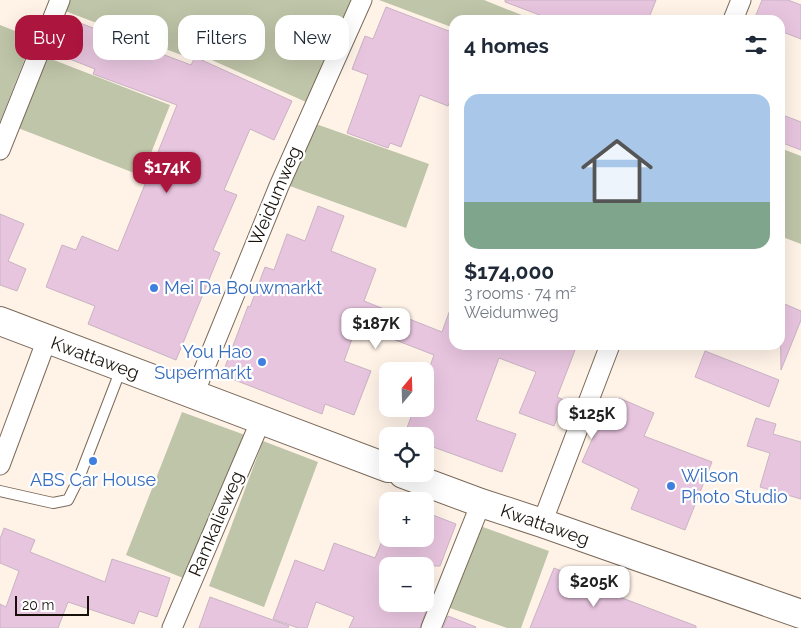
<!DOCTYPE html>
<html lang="en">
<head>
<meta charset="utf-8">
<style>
  :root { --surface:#fff; --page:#f2f2f3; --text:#1f2937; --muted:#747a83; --line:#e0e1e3; --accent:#ab153e }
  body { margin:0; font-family:Raleway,sans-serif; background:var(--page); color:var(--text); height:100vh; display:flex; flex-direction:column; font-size:19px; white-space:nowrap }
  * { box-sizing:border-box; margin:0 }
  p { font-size:16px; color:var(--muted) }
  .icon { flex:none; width:28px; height:28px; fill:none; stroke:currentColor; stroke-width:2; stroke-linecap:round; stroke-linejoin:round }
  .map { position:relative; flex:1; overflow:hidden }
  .drawer { position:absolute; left:449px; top:15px; width:336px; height:335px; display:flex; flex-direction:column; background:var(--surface); border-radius:15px; box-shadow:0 5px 20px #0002 }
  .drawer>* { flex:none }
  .banner { position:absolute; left:15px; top:15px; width:359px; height:45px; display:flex; gap:10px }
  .needle { width:32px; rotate:19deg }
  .buttons { position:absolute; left:379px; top:362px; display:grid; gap:10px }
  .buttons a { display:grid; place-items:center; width:55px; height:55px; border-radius:10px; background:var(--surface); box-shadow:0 5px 20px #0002; font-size:25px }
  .scale { position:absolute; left:15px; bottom:12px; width:74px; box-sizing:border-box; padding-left:5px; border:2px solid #17110a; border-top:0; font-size:14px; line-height:18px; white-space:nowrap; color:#17110a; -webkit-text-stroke:4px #fff; paint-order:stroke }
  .price { position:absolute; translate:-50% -42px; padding:0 11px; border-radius:10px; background:#fff; color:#222; font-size:16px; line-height:32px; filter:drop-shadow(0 1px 2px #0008) }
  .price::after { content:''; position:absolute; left:50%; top:30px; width:15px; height:11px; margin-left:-8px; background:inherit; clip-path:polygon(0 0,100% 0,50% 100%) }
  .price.on { background:var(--accent); color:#fff }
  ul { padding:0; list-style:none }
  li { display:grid; align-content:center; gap:10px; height:265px; padding:0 15px }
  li+li { border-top:1px solid var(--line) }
  li span { display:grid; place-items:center; height:155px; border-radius:15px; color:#555 }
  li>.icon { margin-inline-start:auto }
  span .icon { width:90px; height:90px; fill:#fffc; stroke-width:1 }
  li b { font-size:21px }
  h2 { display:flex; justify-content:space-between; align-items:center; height:60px; padding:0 15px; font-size:21px }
  .chip { padding:0 18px; border-radius:15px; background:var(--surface); box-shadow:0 5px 20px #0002; font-size:18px; line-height:45px }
  .chip.on { background:var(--accent); color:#fff }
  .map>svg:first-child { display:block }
  .green { fill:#bfc5a8 }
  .building { fill:#e8c5df; stroke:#c8b3c2 }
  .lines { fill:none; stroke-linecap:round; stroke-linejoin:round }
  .lane-casing { stroke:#7b6a5a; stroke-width:12 }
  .street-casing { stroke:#7b6a5a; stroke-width:21 }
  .primary-casing { stroke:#7b6a5a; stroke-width:30 }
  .lane { stroke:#fff; stroke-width:10 }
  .street { stroke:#fff; stroke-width:19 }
  .primary { stroke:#fff; stroke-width:28 }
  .shop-dot { fill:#3f7fe0; stroke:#fff; stroke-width:2 }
  .labels { text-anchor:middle; stroke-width:4.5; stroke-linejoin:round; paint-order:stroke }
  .street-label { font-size:18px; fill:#17110a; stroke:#fff }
  .shop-label { font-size:18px; fill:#366cbe; stroke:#fff; text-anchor:start }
</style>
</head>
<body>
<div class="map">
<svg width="801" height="628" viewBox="0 0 801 628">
  <rect width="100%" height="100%" fill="#fff3e8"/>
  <g class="green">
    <path d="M70,0h281l-45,102 -119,-53 -3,7 -119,-45z"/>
    <path d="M379,0h105l50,20h-80v8z"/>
    <path d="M0,25l33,13 -33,84z"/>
    <path d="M46,57l124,48 -28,71 -124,-48z"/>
    <path d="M316,124l113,40 -23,64 -119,-43z"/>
    <path d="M780,148l21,8v88l-21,-8z"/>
    <path d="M182,412l63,23 -57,145 -62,-25z"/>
    <path d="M263,441l55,21 -54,145 -55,-21z"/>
    <path d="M480,526l69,25 -28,77h-14l-57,-20z"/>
  </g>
  <g class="building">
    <path d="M505,0h151l-8,20h-95l-48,-18z"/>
    <path d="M762,0h26l13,5v34l-21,-8v-11h-26z"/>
    <path d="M386,7l68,26v58l-6,15 -28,-11 -19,52 -11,-4 -2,5 -41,-15 21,-58 -16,-6 13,-33 8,3z"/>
    <path d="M80,23l111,42 4,-8 97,44 -18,39 -24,-11 -26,61 13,5 -24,55 7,3 -44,107 -88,-36 7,-18 -49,-19 16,-42 14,5 6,-14 36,15 59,-146 -84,-31 2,-5 -28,-11z"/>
    <path d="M780,114l21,8v28l-21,-8z"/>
    <path d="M318,206l26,10 -13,35 45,18 -12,32 78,31 9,-25 3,1v37h123l-20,52 7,3 -10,26 -35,-13 17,-41 -37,-14 -23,62 40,14 -14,38 -77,-28v-8h-21l10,-27h11v-29l9,-25 -77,-30 -13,36 27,10 -17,44 -29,-11 -3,10 -100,-39 26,-69 2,1 15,-40 9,3 13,-36 18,7z"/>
    <path d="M0,214l24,10 -16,37 18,8 -9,22 -17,-6z"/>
    <path d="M780,302l21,9v9l-20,50z"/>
    <path d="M705,351l74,29 -10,27 -74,-30z"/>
    <path d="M619,398l35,15 -10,23 68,26 -27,68 -54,-21 8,-20 -57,-27 27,-60 7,3z"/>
    <path d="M756,418l20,6 -3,10 28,8v57l-41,-12 10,-34 -23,-7z"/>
    <path d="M425,512l31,12 -16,42h-52v38h29l10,4 -7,20h-71l5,-11 -38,-15 -9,26h-9l-25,-9 22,-59 29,11 10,-28 41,15 8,-19h42z"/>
    <path d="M4,528l31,12 -5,12 75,30 7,-23 58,19 -13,39 -18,-6 -5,13 -66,-22 -10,26h-58v-24l6,3 13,-36 -19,-8v-24z"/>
    <path d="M554,568l56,23 -1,2 87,33v2h-166z"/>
    <path d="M210,597l79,29 -1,2h-89z"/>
    <path d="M448,616l28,11 -1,1h-32z"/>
  </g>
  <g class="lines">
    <defs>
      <path id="lane" d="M0,491l53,12 15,-3 11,-22 42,-109"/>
      <g id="street">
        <path d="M733,20l8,-20"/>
        <path d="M0,150l60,-150"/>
        <path d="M194,394l85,-208 83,-186"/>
        <path d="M0,465l47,-126"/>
        <path d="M542,523l68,-178"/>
        <path d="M172,628l89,-208"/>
        <path d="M431,628l50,-125"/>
      </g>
      <g id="primary">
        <path d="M0,321l388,147"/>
        <path d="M403,474l78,29 61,20 259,91"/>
      </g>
    </defs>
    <use href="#lane" class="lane-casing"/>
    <use href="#street" class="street-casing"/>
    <use href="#primary" class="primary-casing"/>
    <use href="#lane" class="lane"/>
    <use href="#street" class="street"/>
    <use href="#primary" class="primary"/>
  </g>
  <g class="shop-dot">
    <circle cx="154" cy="288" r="5"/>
    <circle cx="262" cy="362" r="5"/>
    <circle cx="93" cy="461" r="5"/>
    <circle cx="671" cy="486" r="5"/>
  </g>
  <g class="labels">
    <g class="street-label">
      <text transform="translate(275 196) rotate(-67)" y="6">Weidumweg</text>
      <text transform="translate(95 358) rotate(20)" y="6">Kwattaweg</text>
      <text transform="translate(216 524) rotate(-67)" y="6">Ramkalieweg</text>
      <text transform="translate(545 525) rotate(19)" y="6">Kwattaweg</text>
    </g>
    <g class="shop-label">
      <text x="164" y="294">Mei Da Bouwmarkt</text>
      <text x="252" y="358" text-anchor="end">You Hao<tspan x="252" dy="21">Supermarkt</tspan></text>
      <text x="681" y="482">Wilson<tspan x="681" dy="21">Photo Studio</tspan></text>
      <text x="93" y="486" text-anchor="middle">ABS Car House</text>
    </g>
  </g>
</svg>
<div class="buttons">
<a><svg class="needle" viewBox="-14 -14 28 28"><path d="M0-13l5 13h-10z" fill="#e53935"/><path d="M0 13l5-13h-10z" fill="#747a83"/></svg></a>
<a><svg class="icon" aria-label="locate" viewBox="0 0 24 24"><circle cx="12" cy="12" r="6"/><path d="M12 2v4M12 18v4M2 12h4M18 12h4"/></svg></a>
<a>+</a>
<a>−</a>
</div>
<div class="scale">20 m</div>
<b class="price on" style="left:167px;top:194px">$174K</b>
<b class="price" style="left:376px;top:350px">$187K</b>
<b class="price" style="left:592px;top:440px">$125K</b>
<b class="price" style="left:594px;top:608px">$205K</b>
<div class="banner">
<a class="chip on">Buy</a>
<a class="chip">Rent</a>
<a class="chip">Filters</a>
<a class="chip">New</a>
</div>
<section class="drawer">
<h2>4 homes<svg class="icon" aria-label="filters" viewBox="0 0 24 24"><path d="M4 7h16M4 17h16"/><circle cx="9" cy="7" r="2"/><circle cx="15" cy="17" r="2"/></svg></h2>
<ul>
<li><span style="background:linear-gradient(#a9c7e8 70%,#7fa58c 0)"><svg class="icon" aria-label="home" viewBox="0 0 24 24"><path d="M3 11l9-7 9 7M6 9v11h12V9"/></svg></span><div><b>$174,000</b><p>3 rooms · 74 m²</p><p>Weidumweg</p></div></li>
</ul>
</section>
</div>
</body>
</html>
